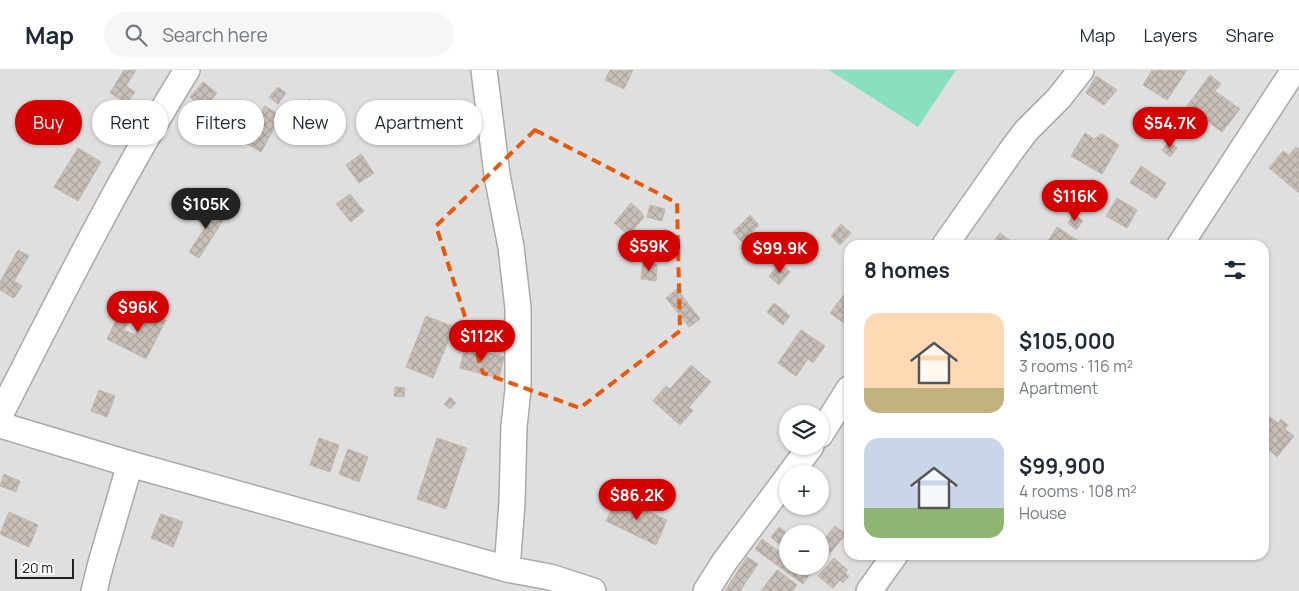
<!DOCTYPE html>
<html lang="en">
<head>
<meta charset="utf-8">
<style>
  :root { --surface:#fff; --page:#f6f6f7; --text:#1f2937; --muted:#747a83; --line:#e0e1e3; --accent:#d40000 }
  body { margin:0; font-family:Manrope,sans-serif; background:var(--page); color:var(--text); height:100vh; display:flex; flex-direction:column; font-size:19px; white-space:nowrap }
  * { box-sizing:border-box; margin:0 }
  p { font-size:16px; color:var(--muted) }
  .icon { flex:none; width:28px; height:28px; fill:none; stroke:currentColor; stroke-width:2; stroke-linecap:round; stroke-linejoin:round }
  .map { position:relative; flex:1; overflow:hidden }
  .side { position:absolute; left:844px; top:170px; width:425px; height:320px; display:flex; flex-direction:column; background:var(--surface); border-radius:15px; box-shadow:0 1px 4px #0004 }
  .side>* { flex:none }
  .banner { position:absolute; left:15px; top:30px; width:475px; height:45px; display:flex; gap:10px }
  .fabs { position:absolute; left:779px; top:335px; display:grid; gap:10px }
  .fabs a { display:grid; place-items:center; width:50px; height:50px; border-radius:50%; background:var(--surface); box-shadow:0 1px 4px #0004; font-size:25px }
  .scale { position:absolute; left:15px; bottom:12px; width:59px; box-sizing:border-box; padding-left:5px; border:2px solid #222; border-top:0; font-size:14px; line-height:18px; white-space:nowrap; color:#222; -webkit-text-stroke:4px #fff; paint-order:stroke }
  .price { position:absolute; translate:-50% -42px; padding:0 11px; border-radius:18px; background:var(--accent); color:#fff; font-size:16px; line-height:32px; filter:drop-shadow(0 1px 2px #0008) }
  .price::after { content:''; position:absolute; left:50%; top:30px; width:15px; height:11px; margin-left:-8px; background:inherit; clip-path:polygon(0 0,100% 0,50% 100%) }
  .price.on { background:#222; color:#fff }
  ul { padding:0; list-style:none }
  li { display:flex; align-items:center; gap:15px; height:125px; padding:0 20px }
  li span { display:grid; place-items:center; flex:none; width:140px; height:100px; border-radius:15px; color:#555 }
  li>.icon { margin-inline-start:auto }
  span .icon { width:60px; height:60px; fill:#fffc; stroke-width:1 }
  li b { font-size:21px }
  h2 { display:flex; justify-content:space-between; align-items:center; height:60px; padding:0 20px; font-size:21px }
  .tag { padding:0 18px; border-radius:22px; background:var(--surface); box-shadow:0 1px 4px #0004; font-size:18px; line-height:45px }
  .tag.on { background:var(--accent); color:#fff }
  header { display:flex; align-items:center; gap:30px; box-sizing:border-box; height:70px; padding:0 25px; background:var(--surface); border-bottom:1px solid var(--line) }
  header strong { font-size:24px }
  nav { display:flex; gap:28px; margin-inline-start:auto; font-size:18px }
  .search { width:350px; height:45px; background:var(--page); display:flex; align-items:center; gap:12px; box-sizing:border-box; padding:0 18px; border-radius:28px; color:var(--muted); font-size:19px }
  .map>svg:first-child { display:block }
  .residential { fill:#e0dfdf; fill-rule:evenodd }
  .pitch { fill:#88e0be }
  .building { fill:url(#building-cross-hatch); stroke:#c4b6ab }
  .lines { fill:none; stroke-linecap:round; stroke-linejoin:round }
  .minor-casing { stroke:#a9a9a9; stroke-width:28 }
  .minor { stroke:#fff; stroke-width:25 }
  .marked { fill:none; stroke:#e8590c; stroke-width:4; stroke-dasharray:10 6; stroke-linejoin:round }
</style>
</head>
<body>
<header>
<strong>Map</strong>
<div class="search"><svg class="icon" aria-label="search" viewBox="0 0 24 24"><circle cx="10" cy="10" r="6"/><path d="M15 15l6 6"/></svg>Search here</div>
<nav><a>Map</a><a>Layers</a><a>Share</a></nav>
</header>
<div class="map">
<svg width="1299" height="521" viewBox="0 0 1299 521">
  <defs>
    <pattern id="building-cross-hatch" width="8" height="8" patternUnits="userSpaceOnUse" patternTransform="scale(1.25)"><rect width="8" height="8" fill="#c7bfb8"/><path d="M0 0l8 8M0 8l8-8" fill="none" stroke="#aba49e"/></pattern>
  </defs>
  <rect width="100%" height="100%" fill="#f2efe9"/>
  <path class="residential" d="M0,0h1299v521h-1299zM849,175h415v310h-415zM788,344h32v32h-32zM788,404h32v32h-32zM788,464h32v32h-32z"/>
  <path class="pitch" d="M829,0h127l-38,57z"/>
  <g class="building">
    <path d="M124,0h12l-10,16 9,6 -8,11 -17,-10z"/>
    <path d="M610,0h23l-9,19 -19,-9z"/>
    <path d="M1152,0h35l-20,30 -24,-15z"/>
    <path d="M1210,5l11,9 -6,7 25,18 -18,23 -35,-26z"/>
    <path d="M1096,6l21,14 -13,15 -18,-12z"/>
    <path d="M203,12l14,11 -14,16 -13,-12z"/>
    <path d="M278,17l8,6 -8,11 -9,-7z"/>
    <path d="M309,29l16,11 -8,13 -17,-11z"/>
    <path d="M265,36l16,10 -20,36 -17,-10z"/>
    <path d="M1085,63l9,6 8,-5 17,11 -17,29 -31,-18z"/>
    <path d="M1169,72l8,6 -7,9 -8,-7z"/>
    <path d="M1296,77l3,2v44l-30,-25 14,-17 6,4z"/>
    <path d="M78,78l23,14 -23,39 -24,-14z"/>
    <path d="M361,84l13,19 -15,10 -13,-18z"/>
    <path d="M1141,96l25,17 -10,16 -26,-16z"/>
    <path d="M1092,109l13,9 -13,18 -13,-8z"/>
    <path d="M350,124l14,17 -13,11 -15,-18z"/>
    <path d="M1117,128l20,12 -10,18 -21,-12z"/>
    <path d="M631,133l10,9 3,5 -15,18 -15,-12z"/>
    <path d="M650,135l15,4 -3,12 -15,-4z"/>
    <path d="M203,136l21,13 -25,39 -10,-6 17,-26 -11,-7z"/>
    <path d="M1074,144l9,7 -7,9 -8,-7z"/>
    <path d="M750,145l9,10 -17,17 -9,-10z"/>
    <path d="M841,154l10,9 -11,12 -9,-9z"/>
    <path d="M1057,157l23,15 -1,3h-25l-6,-4z"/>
    <path d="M1000,163l16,12h-25z"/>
    <path d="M18,180l11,6 -15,25 8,5 -8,12 -14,-8v-8z"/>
    <path d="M643,192l14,2 -1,17 -15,-2z"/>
    <path d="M780,193l10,9 -11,13 -10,-9z"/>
    <path d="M849,218v39l-19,-14z"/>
    <path d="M677,219l23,30 -11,8 -23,-29z"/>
    <path d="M774,233l16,13 -7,9 -16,-13z"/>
    <path d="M143,238l23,12 -20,39 -39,-20 13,-27 11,5 -7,13 11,5 7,-14 -5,-2z"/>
    <path d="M426,246l28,11 -21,51 -27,-11z"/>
    <path d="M801,260l24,16 -12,17 -5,-4 -12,17 -18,-13z"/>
    <path d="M465,276l39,11 -5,21 -39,-10z"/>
    <path d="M691,295l20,17 -22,25 4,4 -13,14 -27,-24 13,-15 4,3z"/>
    <path d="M395,317l10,1 -1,9 -10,-1z"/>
    <path d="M99,320l16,6 -8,21 -16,-6z"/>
    <path d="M450,327l6,6 -6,6 -6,-5z"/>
    <path d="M1270,347l8,6 3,-4 7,6 -3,4 9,7 -17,21 -13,-12v-20z"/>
    <path d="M319,368l20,7 -9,27 -20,-7z"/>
    <path d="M437,368l30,10 -21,61 -29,-10z"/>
    <path d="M348,379l20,8 -9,25 -20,-8z"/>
    <path d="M4,404l16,7 -4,11 -16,-6z"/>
    <path d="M618,426l49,24 -11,25 -50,-24z"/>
    <path d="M9,442l29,13 -9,22 -29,-13z"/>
    <path d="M161,444l22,8 -10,25 -22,-9z"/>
    <path d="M802,456l10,8h-17z"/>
    <path d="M835,456l11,8 -26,31v-21z"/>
    <path d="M779,457l9,7 -8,11 -9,-8z"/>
    <path d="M762,469l26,19v8h11l11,8 -7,10 -48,-35z"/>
    <path d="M747,487l11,7 -18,27h-15z"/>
    <path d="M834,488l14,12 -3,3 4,3 -6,7 -3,-3 -7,8 -15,-12z"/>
    <path d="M806,496h13l-5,7z"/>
    <path d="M777,500l20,15 -5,6h-31z"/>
  </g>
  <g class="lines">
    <defs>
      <g id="minor">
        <path d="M484,0l13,105 14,72 7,61v82l-4,36 -2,77 -5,66"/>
        <path d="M945,175l66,-94 15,-20 33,-33 22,-28"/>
        <path d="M1180,175l114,-175"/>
        <path d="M0,345c60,-117 118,-234 187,-345"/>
        <path d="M0,355l130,39 377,105 43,8 43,14"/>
        <path d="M820,365l29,-46"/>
        <path d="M790,404l21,-28"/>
        <path d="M94,521l7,-28 29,-99"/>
        <path d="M706,521l19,-30 63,-84"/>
        <path d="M869,521l26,-36"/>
      </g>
    </defs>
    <use href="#minor" class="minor-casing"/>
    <use href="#minor" class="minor"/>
  </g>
  <path class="marked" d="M535,60l142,73 3,128 -100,77 -97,-35 -47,-147z"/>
</svg>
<div class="fabs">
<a><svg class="icon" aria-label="layers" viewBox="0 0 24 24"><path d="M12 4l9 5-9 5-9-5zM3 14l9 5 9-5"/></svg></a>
<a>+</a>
<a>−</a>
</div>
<div class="scale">20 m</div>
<b class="price" style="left:1170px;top:79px">$54.7K</b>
<b class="price" style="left:1075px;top:152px">$116K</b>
<b class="price on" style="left:206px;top:160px">$105K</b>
<b class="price" style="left:649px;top:202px">$59K</b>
<b class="price" style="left:780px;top:204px">$99.9K</b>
<b class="price" style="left:138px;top:263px">$96K</b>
<b class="price" style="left:482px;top:292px">$112K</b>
<b class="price" style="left:637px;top:451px">$86.2K</b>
<div class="banner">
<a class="tag on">Buy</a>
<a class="tag">Rent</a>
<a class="tag">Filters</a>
<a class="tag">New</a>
<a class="tag">Apartment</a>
</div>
<section class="side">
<h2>8 homes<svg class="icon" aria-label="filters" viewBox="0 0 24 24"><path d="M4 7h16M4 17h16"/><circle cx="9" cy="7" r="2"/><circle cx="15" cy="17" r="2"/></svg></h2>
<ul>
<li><span style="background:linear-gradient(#ffd9b3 75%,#c2b280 0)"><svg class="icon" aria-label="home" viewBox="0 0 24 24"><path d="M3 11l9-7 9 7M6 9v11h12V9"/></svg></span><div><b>$105,000</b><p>3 rooms · 116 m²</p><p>Apartment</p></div></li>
<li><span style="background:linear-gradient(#c9d6e8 70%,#8fb573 0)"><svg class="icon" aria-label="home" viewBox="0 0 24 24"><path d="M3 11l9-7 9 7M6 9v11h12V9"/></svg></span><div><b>$99,900</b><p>4 rooms · 108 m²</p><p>House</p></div></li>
</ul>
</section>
</div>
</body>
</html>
